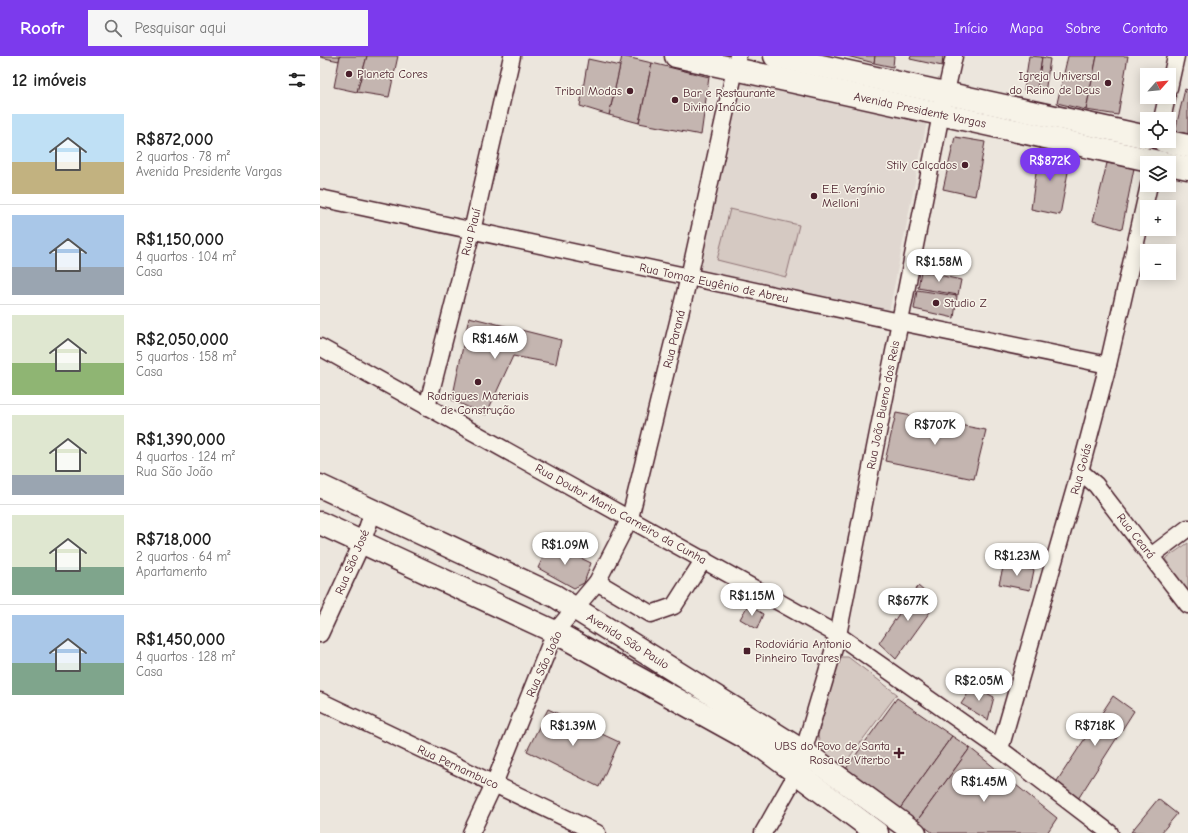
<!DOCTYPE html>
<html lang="pt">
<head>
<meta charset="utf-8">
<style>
  :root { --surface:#fff; --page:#f6f6f6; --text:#222; --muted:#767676; --line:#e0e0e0; --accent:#7c3aed }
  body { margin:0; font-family:"Comic Neue",sans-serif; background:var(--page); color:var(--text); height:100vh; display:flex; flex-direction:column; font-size:15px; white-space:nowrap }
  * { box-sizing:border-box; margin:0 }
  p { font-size:13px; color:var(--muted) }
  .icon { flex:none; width:22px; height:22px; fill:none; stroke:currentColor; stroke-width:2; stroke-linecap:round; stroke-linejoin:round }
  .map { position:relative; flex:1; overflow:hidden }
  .details { display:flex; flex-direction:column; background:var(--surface); width:320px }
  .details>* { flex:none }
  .needle { width:26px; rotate:63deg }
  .controls { position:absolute; left:820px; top:12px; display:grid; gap:8px }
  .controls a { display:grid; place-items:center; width:36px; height:36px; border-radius:0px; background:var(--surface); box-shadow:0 2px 10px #0003; font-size:20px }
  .price { position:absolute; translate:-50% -34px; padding:0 9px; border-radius:14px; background:#fff; color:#222; font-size:13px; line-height:26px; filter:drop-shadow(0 1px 2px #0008) }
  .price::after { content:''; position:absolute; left:50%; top:24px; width:12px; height:9px; margin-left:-6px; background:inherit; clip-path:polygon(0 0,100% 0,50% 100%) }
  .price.current { background:var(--accent); color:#fff }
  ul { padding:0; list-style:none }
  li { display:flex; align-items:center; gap:12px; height:100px; padding:0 12px }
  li+li { border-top:1px solid var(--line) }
  li span { display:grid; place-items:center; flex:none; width:112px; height:80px; border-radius:0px; color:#555 }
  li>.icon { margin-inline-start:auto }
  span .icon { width:48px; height:48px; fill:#fffc; stroke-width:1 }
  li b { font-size:17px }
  h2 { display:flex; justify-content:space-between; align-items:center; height:48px; padding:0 12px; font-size:17px }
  header { display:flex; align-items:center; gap:24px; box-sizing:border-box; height:56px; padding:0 20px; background:var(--accent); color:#fff }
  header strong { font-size:19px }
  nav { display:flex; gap:22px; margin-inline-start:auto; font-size:14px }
  .search { width:280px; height:36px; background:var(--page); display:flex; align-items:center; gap:10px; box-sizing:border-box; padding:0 14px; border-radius:0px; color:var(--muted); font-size:15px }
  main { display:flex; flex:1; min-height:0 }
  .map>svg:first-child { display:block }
  .built { fill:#e0d7d0 }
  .green { fill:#d5c9c2; stroke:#907476 }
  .building { fill:#c4b5b0; stroke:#4a1f2b }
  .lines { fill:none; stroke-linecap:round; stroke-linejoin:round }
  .street-casing { stroke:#4a1f2b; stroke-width:19 }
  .secondary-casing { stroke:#4a1f2b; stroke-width:25 }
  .street { stroke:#f7f3e8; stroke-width:16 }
  .secondary { stroke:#f7f3e8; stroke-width:22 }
  .poi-dot { fill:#4a1f2b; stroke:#f7f3e8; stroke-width:1.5 }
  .labels { text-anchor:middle; stroke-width:3; stroke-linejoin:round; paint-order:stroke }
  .poi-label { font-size:12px; fill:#4a1f2b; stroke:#f7f3e8; text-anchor:start }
  .street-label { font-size:12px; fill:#4a1f2b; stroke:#f7f3e8 }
</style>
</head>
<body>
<header>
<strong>Roofr</strong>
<div class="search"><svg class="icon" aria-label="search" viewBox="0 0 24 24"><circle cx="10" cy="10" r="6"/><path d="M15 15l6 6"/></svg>Pesquisar aqui</div>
<nav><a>Início</a><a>Mapa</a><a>Sobre</a><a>Contato</a></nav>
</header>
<main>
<section class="details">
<h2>12 imóveis<svg class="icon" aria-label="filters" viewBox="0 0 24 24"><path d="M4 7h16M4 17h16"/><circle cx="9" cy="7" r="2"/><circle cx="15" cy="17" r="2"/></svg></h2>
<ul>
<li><span style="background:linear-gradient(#bfe0f5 60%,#c2b280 0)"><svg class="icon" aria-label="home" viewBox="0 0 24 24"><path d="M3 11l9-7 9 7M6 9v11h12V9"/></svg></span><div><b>R$872,000</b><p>2 quartos · 78 m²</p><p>Avenida Presidente Vargas</p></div></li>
<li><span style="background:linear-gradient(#a9c7e8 65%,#9aa5b1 0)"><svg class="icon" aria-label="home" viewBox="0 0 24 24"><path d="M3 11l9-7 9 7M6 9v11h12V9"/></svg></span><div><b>R$1,150,000</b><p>4 quartos · 104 m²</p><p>Casa</p></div></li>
<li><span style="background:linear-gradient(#dfe7d0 60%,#8fb573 0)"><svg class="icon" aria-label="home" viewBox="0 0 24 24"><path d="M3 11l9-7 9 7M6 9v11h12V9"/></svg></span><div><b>R$2,050,000</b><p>5 quartos · 158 m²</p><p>Casa</p></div></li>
<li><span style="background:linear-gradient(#dfe7d0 75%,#9aa5b1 0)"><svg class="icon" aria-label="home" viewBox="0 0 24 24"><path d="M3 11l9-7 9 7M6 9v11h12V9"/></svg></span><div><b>R$1,390,000</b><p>4 quartos · 124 m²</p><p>Rua São João</p></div></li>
<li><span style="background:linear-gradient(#dfe7d0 65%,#7fa58c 0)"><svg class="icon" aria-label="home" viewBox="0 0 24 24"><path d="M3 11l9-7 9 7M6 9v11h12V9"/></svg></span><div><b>R$718,000</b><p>2 quartos · 64 m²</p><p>Apartamento</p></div></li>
<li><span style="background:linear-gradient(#a9c7e8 60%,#7fa58c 0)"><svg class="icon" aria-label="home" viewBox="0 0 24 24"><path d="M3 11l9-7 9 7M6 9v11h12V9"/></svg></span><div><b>R$1,450,000</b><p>4 quartos · 128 m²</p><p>Casa</p></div></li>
</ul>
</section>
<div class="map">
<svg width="868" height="777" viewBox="0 0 868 777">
  <rect width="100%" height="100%" fill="#ece6dd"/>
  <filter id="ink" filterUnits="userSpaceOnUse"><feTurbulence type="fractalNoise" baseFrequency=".025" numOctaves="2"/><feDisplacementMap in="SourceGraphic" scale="8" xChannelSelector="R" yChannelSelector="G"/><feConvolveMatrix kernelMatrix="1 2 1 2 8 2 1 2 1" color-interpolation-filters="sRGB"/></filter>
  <g filter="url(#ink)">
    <path class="built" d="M421,27l186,38 -38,191 -191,-41z"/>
    <g class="green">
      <path d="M410,153l69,16 -13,52 -69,-17z"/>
      <path d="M868,487v47l-23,-31z"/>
      <path d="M518,601h10l49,37 -58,77 -16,-15 -5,-21z"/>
    </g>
    <g class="building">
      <path d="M0,0h20l-1,5 -19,-4z"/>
      <path d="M20,0h27l-10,36 -23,-5z"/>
      <path d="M47,0h31l-9,41 -32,-5z"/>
      <path d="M302,0l30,7 -13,60 -30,-8z"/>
      <path d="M527,0h28l-1,7z"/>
      <path d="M555,0h19l-1,11 -19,-4z"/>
      <path d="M591,0h32l-1,10 -32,-7z"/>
      <path d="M709,0l13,1 -5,34 -13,-1z"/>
      <path d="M748,0h29l-11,54 -29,-7z"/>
      <path d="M777,0h31l-10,59 -32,-5z"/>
      <path d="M722,1l8,2 -5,34 -8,-2z"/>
      <path d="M268,3l32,7 -11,49 -29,-9z"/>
      <path d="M332,7l57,14 -8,58 -62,-12z"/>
      <path d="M865,33l3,1v44l-13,-3z"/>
      <path d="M635,81l30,5 -10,54 -32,-7z"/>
      <path d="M719,94l32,6 -11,59 -29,-6z"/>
      <path d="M787,107l27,5 -12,61 -29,-8z"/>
      <path d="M601,215l40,9 -3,15 -40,-7z"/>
      <path d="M597,234l40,6 -3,22 -40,-9z"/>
      <path d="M149,261l92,23 -5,24 -43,-8 -27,59 -34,-15z"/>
      <path d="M576,357l90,17 -12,49 -89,-18z"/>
      <path d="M230,487l41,20 -7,20 -10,5 -36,-20z"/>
      <path d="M684,508l30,6 -4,20 -31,-6z"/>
      <path d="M598,530l19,16 -41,57 -17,-16z"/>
      <path d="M428,549l15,9 -6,15 -17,-10z"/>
      <path d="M653,630l21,11 -6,23 -27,-16z"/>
      <path d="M793,640l21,15 -56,88 -21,-18z"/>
      <path d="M577,642l55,38 -53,74 -54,-40z"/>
      <path d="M228,653l71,33 -20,45 -72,-36z"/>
      <path d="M632,680l18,12 -53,73 -18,-11z"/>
      <path d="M650,692l87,70 -10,15h-114l-16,-12z"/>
      <path d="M838,743l19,15 -16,19 -30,-1z"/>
    </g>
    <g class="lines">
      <defs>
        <g id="street">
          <path d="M849,32l7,-32"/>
          <path d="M842,63l5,-22"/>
          <path d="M0,142l580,124 208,43"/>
          <path d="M0,291l518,288 162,114 110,84"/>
          <path d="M107,351l45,-176 40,-175"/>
          <path d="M760,415l16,14 92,120"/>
          <path d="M831,500l37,-28"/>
          <path d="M277,526l54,32 23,-8 30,-47"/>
          <path d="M0,578l42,-91 11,-32"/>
          <path d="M0,645l277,132"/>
          <path d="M680,693l80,-278 28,-106 41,-180"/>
          <path d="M151,777l23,-49 61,-152 42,-50 33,-64 59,-241 49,-221"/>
          <path d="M443,777l34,-60 41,-138 103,-521 13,-58"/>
        </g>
        <g id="secondary">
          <path d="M356,0l487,107"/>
          <path d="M455,0l372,81"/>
          <path d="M844,85l24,5"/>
          <path d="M849,108l19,4"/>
          <path d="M0,430l235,110 249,156 111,81"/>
          <path d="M0,467l235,109 204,113 118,88"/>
        </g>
      </defs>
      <use href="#street" class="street-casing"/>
      <use href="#secondary" class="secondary-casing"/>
      <use href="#street" class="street"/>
      <use href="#secondary" class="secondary"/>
    </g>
  </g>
  <g class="poi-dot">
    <circle cx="29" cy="18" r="4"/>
    <circle cx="788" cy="27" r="4"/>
    <circle cx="310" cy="35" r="4"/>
    <circle cx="355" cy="44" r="4"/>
    <circle cx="645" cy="109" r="4"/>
    <circle cx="494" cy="140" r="4"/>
    <circle cx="616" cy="247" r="4"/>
    <circle cx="158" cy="326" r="4"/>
    <rect x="423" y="591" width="8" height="8" rx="2"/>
    <path d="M577 691h4v4h4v4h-4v4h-4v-4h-4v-4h4z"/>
  </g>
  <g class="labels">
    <g class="poi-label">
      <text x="37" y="22">Planeta Cores</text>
      <text x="780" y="24" text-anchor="end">Igreja Universal<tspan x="780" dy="14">do Reino de Deus</tspan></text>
      <text x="302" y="39" text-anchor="end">Tribal Modas</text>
      <text x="363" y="41">Bar e Restaurante<tspan x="363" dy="14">Divino Inácio</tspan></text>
      <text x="637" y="113" text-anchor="end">Stily Calçados</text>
      <text x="502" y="137">E.E. Vergínio<tspan x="502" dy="14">Melloni</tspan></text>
      <text x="624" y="251">Studio Z</text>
      <text x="158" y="344" text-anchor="middle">Rodrigues Materiais<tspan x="158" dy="14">de Construção</tspan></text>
      <text x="435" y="592">Rodoviária Antonio<tspan x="435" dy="14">Pinheiro Tavares</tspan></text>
      <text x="570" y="694" text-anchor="end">UBS do Povo de Santa<tspan x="570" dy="14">Rosa de Viterbo</tspan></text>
    </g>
    <g class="street-label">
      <text transform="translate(600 54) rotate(12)" y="4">Avenida Presidente Vargas</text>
      <text transform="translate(151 176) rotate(-76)" y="4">Rua Piauí</text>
      <text transform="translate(394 227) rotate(12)" y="4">Rua Tomaz Eugênio de Abreu</text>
      <text transform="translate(354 283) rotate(-76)" y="4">Rua Paraná</text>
      <text transform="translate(563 349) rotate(-79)" y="4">Rua João Bueno dos Reis</text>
      <text transform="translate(761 413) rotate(-75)" y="4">Rua Goiás</text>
      <text transform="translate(301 458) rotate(29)" y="4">Rua Doutor Mario Carneiro da Cunha</text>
      <text transform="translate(816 480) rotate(52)" y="4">Rua Ceará</text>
      <text transform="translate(32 506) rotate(-67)" y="4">Rua São José</text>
      <text transform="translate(308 585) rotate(32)" y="4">Avenida São Paulo</text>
      <text transform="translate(224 608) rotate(-66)" y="4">Rua São João</text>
      <text transform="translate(138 711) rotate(25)" y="4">Rua Pernambuco</text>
    </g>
  </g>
</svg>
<div class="controls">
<a><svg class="needle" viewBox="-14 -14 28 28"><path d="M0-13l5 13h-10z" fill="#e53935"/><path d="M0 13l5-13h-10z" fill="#767676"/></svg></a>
<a><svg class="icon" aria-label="locate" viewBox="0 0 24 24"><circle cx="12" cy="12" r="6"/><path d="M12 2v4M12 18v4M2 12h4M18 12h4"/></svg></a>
<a><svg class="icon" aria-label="layers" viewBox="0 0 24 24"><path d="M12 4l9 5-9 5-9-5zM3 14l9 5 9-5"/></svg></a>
<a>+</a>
<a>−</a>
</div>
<b class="price current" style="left:730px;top:126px">R$872K</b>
<b class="price" style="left:619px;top:227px">R$1.58M</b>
<b class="price" style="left:175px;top:304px">R$1.46M</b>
<b class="price" style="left:615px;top:390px">R$707K</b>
<b class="price" style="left:245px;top:510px">R$1.09M</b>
<b class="price" style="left:697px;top:521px">R$1.23M</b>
<b class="price" style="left:432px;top:561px">R$1.15M</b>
<b class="price" style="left:588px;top:566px">R$677K</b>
<b class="price" style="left:659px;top:646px">R$2.05M</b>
<b class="price" style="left:253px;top:691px">R$1.39M</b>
<b class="price" style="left:775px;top:691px">R$718K</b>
<b class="price" style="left:664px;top:747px">R$1.45M</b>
</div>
</main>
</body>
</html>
